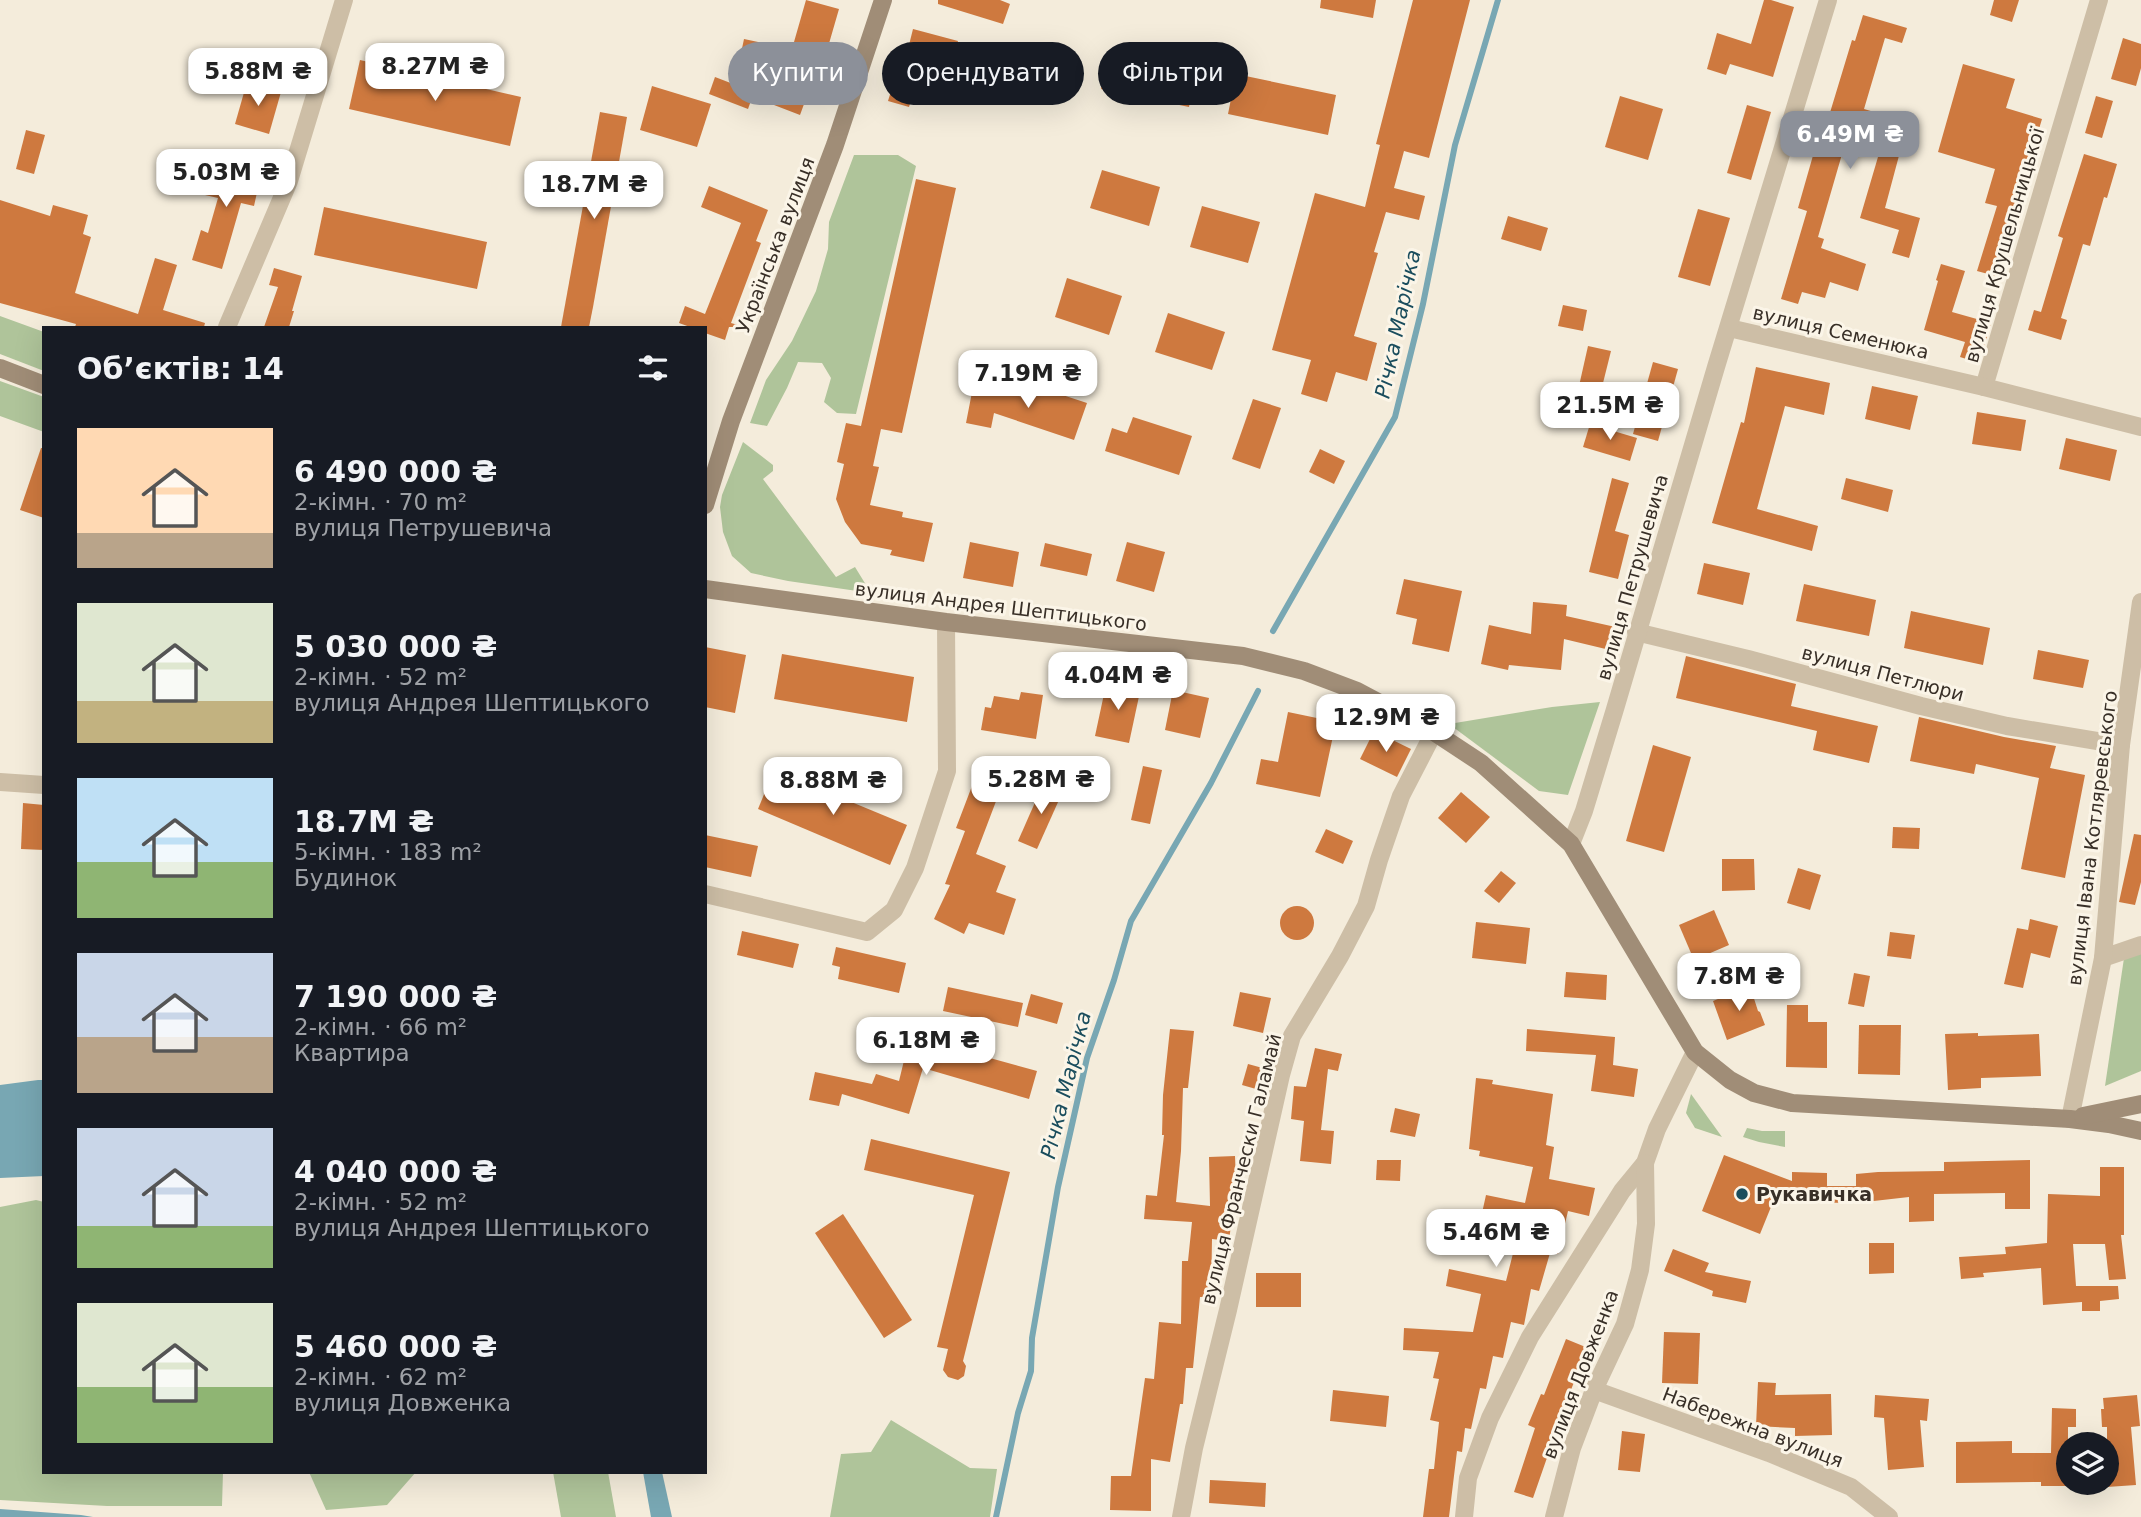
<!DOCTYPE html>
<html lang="uk">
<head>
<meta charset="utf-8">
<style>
  :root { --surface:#171b24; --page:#242831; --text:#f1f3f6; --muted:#9ea1a6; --accent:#8c9099 }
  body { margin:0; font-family:"DejaVu Sans",sans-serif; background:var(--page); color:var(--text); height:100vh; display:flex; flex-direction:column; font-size:26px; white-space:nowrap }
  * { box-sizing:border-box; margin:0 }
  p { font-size:23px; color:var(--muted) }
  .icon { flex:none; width:38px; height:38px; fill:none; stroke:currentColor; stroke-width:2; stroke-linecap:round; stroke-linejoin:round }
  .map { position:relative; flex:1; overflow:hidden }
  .panel { position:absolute; left:42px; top:326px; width:665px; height:1148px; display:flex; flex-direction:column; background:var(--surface); border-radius:0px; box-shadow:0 7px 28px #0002 }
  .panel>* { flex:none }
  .guide { position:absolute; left:728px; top:42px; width:665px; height:63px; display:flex; gap:14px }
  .controls { position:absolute; left:2056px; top:1432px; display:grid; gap:14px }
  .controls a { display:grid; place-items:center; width:63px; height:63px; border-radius:50%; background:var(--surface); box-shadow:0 7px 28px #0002; font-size:35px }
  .price { position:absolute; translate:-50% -60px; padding:0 16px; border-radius:14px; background:#fff; color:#222; font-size:23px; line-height:46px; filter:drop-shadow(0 2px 4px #0008) }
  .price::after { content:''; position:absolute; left:50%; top:42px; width:21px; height:16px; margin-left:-10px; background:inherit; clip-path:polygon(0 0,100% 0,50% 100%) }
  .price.selected { background:var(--accent); color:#fff }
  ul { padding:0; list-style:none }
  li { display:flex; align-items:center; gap:21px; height:175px; padding:0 35px }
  li span { display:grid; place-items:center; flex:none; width:196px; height:140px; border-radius:0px; color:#555 }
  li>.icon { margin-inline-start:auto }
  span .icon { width:84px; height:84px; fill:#fffc; stroke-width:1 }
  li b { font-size:30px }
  h2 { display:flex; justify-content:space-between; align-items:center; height:84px; padding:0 35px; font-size:30px }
  .tag { padding:0 24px; border-radius:32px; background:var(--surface); box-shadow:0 7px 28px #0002; font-size:24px; line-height:63px }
  .tag.selected { background:var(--accent); color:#fff }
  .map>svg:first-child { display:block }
  .green { fill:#afc49a }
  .water { fill:#78a7b3 }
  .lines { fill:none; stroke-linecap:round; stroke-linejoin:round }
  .stream { stroke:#78a7b3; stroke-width:6 }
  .building { fill:#ce793f }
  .street { stroke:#cdbea6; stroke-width:18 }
  .secondary { stroke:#a08d77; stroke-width:18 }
  .poi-dot { fill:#1a4d5d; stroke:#fbf5e8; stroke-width:2.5 }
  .labels { text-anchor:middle; stroke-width:6; stroke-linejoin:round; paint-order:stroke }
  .street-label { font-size:19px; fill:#382f27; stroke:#fbf5e8 }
  .poi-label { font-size:19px; font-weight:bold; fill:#382f27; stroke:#fbf5e8; text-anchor:start }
  .water-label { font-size:21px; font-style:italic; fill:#1a4d5d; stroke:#fbf5e8 }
</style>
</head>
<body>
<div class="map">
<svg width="2141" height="1517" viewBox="0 0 2141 1517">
  <rect width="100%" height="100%" fill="#f4ecdb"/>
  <g class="green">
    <path d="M854,155h44l18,11 -60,248 -19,-1 -13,-11 7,-24 -9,-15 -24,-1 -11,26 -20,38 -17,-3 16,-43 26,-39 24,-50 12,-42 1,-27z"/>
    <path d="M0,316l44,16v39l-44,-17z"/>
    <path d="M0,381l44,16v35l-44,-16z"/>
    <path d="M743,442l30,23v6l-10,8 73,98 19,-10 16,26 -83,-12 -37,-8 -19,-17 -9,-24 -3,-25 2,-12z"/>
    <path d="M1600,702l-32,93 -29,-4 -90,-67 103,-17z"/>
    <path d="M2141,952v119l-36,15 19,-128z"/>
    <path d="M1691,1094l31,43 -27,-9 -9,-15z"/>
    <path d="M1747,1128l15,3h23v16l-26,-5 -16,-5z"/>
    <path d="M36,1200l8,2v270h179l-1,34h-115l-107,-6v-293z"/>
    <path d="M891,1420l79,48 27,1 -7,48h-160l11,-63 30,-2z"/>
    <path d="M309,1472h107l-29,33 -61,5z"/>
    <path d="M553,1472h55l8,45h-55z"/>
  </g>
  <g class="water">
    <path d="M38,1080h6v96l-44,2v-93z"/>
    <path d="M643,1472h19l10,45h-21z"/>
    <path d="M0,1509l81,6 12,2h-93z"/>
  </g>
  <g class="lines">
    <g class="stream">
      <path d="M1273,631l122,-214 28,-113 32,-159 43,-145"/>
      <path d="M996,1517l22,-104 13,-42 1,-33 26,-151 29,-129 27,-78 17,-59 80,-138 47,-92"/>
    </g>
  </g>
  <g class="building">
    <path d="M806,0l33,9 -11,38h-3l-25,68 -26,-10 14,-37 -48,-10 4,-19 48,10z"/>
    <path d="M938,0h62l10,4 -7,20 -65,-20z"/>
    <path d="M1321,0h55l-3,18 -53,-10z"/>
    <path d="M1413,0h57l-41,158 -25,-7 -10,37 31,8 -6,24 -33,-8 -12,40 4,1 -24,83 23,7 -10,38 -31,-9 -9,30 -26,-8 10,-34 -39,-10 43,-157 50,14 15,-62 -4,-1z"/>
    <path d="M1764,0h7l23,7 -21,70 -43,-13 -4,11 -19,-6 10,-36 34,11z"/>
    <path d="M1994,0h25l-7,22 -22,-7z"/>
    <path d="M1863,15l44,13 -5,15 -17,-5 -21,71 44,13 -23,86 35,10 -11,40 -17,-5 7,-23 -39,-12 23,-78 -34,-10 -31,107 6,2 -3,9 45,16 -8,27 -28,-9 -5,16 -23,-6 -4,12 -17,-5 26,-88 -9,-3 20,-70 4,1 30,-99 3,1z"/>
    <path d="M913,29l45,12 -5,19 -27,-7 -17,54 -21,-6 15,-49 4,1z"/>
    <path d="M2123,38l18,6v24l-5,18 -25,-7z"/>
    <path d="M1110,49l87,18 -8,40 -88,-18z"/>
    <path d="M360,60l161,37 -11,49 -161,-37z"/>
    <path d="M1963,64l52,15 -9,29 36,11 -18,60 3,1 -28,97 -22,-6 20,-65 -12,-3 10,-34 -57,-17z"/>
    <path d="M1236,74l100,21 -8,40 -100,-21z"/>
    <path d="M715,77l39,15 -6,17 -39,-15z"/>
    <path d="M247,82l34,10 -12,42 -34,-10z"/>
    <path d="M652,86l59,18 -14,43 -57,-17z"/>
    <path d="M1620,96l43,13 -15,51 -43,-13z"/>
    <path d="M2096,96l17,5 -11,37 -17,-5z"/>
    <path d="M1747,105l24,7 -20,68 -24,-7z"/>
    <path d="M600,112l27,5 -34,190 -4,20h-28z"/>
    <path d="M26,130l19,5 -11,39 -18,-5z"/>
    <path d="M2084,154l33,10 -10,34 -3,-1 -14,49 -7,-2 -22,74 6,2 -6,20 -33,-10 6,-20 7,2 22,-74 -5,-2z"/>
    <path d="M233,156l25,5 -4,17 6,1 -6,27 -13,-3 -19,66 -30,-9 9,-30 7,3 10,-35 -13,-3 5,-23 19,4z"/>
    <path d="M1102,170l58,17 -11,39 -59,-18z"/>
    <path d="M916,179l40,9 -54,245 -21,-4 -8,37 6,1 -9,38 33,7 -1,5 31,6 -9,39 -34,-7 2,-5 -31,-6 -16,-22 -9,-23 8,-35 -7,-2 9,-39 15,3z"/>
    <path d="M709,186l59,24 -12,31 5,2 -30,80 7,2 -1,2h-8l-4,13 -20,-7v-6h-15l-11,-4 6,-17 20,8 36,-91 -40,-16z"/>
    <path d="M0,200l50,16 3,-11 35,10 -5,19 8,3 -16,56 63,21 17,-56 22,7 -14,45 42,13 -1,4h-129l1,-3 -76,-21z"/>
    <path d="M1202,206l58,16 -12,41 -58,-16z"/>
    <path d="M324,207l163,35 -10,47 -163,-34z"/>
    <path d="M1698,209l32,9 -20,68 -32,-9z"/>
    <path d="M1508,216l40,12 -7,23 -40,-12z"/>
    <path d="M1941,264l24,7 -13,41 39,11 -12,40 -19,-6 5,-15 -41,-12 14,-49 -2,-1z"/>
    <path d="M274,268l28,8 -10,35h2l-5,16h-25l14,-40 -9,-2z"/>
    <path d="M1067,278l55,18 -13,39 -54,-18z"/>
    <path d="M1563,305l24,5 -4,21 -25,-5z"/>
    <path d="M1168,313l57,19 -13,38 -57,-18z"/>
    <path d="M1588,346l23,5 -10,40 -22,-5z"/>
    <path d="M1653,362l25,7 -20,72 -25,-7z"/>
    <path d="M1756,367l74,16 -6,32 -39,-9 -28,103 61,17 -6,25 -100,-28 29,-101 3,1z"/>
    <path d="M1029,384l58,19 -13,37 -80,-27 -3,15 -25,-5 7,-36 51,10z"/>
    <path d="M1872,386l46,10 -8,34 -45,-11z"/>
    <path d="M1253,399l28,9 -21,61 -28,-10z"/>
    <path d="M1977,412l49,8 -5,31 -49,-7z"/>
    <path d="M1133,417l59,19 -13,39 -74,-24 7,-23 15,5z"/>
    <path d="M1590,424l47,14 -7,23 -47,-14z"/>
    <path d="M2066,438l51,12 -7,31 -51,-12z"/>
    <path d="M41,448h3v70l-24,-8z"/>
    <path d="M1320,449l25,12 -11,23 -25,-12z"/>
    <path d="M1612,478l17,5 -14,48 14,4 -11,44 -29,-7z"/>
    <path d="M1846,478l47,12 -5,22 -47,-13z"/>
    <path d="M970,542l49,10 -6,35 -50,-9z"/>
    <path d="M1127,542l38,10 -11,40 -38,-11z"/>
    <path d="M1045,543l47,11 -5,22 -47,-10z"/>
    <path d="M1704,563l46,10 -7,32 -46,-11z"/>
    <path d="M1404,579l58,12 -13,61 -37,-8 5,-25 -21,-5z"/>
    <path d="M1804,584l72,16 -7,36 -73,-15z"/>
    <path d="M1533,602l34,3 -1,11 54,12 -6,23 -50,-12 -3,31 -52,-5 -1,5 -27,-6 8,-39 42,9z"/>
    <path d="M1911,611l79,17 -7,37 -79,-17z"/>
    <path d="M705,647l41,8 -11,58 -30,-6z"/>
    <path d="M2038,650l51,10 -6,28 -50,-9z"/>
    <path d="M782,654l132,23 -7,45 -133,-23z"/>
    <path d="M1686,656l110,28 -5,22 87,20 -9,37 -56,-13 4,-19 -141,-33z"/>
    <path d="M1107,680l34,7 -12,56 -34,-7z"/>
    <path d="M1173,690l36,8 -9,40 -35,-8z"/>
    <path d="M1021,692l22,3 -7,44 -55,-9 4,-23 6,1 3,-12 25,4z"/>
    <path d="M1288,712l48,10 -16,75 -64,-13 5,-25 17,3z"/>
    <path d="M1919,717l85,20 52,9 -6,22 35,7 -20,103 -44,-9 18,-91 -63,-14 -2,10 -64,-13z"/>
    <path d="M1374,731l37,18 -14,28 -37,-18z"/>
    <path d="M1653,745l38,12 -27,95 -38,-11z"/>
    <path d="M980,765l26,10 -30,79 30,12 -10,26 20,7 -12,36 -35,-12 -5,11 -30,-15 16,-34 -5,-1 20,-53 -9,-3z"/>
    <path d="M1143,766l19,4 -12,54 -19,-4z"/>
    <path d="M774,770l133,55 -17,40 -132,-56z"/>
    <path d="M1044,782l19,9 -26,58 -19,-8z"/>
    <path d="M1461,792l29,25 -24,26 -28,-25z"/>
    <path d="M23,803l21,2v45l-23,-1z"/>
    <path d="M1893,827l27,1 -1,21 -27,-1z"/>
    <path d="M1326,829l27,12 -10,23 -28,-12z"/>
    <path d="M2134,834l7,1v47l-6,23 -16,-3z"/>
    <path d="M705,835l53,11 -7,31 -46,-10z"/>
    <path d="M1722,859h32l1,31 -33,1z"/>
    <path d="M1798,868l23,7 -11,35 -23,-7z"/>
    <path d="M1501,871l15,12 -17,20 -15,-12z"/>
    <circle cx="1297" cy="923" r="17"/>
    <path d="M1714,910l15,35 -35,15 -15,-35z"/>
    <path d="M2030,919l28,7 -8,32 -19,-5 -8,35 -19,-4 13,-56 11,2z"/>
    <path d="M1476,922l54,6 -4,36 -54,-6z"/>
    <path d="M742,931l57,13 -6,24 -56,-13z"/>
    <path d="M1890,932l25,3 -4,24 -24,-3z"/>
    <path d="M836,947l70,16 -7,30 -61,-14 2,-12 -8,-2z"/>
    <path d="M1566,972l41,3 -1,25 -42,-3z"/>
    <path d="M1854,973l16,3 -6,31 -16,-3z"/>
    <path d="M1750,986l8,25 2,1 5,13 -38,15 -14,-39z"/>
    <path d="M948,987l75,16 -5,24 -75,-16z"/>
    <path d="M1240,992l31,6 -8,35 -30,-7z"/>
    <path d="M1031,994l32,9 -6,21 -32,-9z"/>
    <path d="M1787,1005h21v17h19v46l-41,-1z"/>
    <path d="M1859,1025h42l-1,50 -42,-1z"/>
    <path d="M1170,1029l24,2 -6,57h-5l-2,63 -5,51 34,4 -1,-49 26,-1 1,29 -7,56 -17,-2 -1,58h-11l-7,71h-7l-3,36h-3l-10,58 -19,-3v52l-41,-1 1,-34h20l14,-98 9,1 5,-57 22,2 1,-63h6l4,-39 -48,-3 2,-24 11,1 7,-61h-2l1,-40z"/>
    <path d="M1527,1029l88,8 -2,28 25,4 -4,28 -43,-6 5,-36 -70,-4z"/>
    <path d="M1978,1033v3l61,-2 2,42 -60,2v10l-33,2 -3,-56z"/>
    <path d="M910,1036l127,35 -8,28 -106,-31 -14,46 -67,-20 -3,12 -30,-6 6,-28 57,12 4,-10 23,7z"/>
    <path d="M1315,1048l27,6 -4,17 -10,-2 -7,61 13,1 -3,33 -31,-3 4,-40 -13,-2 3,-33 12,1z"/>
    <path d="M1248,1064l22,6 -7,21 -21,-6z"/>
    <path d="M1476,1078l17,2 -1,4 61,10 -7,51 8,2 -5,32 46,9 -6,28 -21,-5 -10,43 -8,-1 -11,38 -8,-2 -7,36 -13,-3 -8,36 -10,-2 -7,33 -6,-1 -9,41 -6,-1 -3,24 -5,-1 -8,66h-26l6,-48h5l5,-47 -9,-2 9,-41 -6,-1 6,-26 -36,-2 1,-22 69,4 8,-38 -35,-8 3,-17 57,12 15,-59 -39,-9 4,-18 39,8 8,-36 -54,-11 1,-5 -11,-2z"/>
    <path d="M1395,1108l25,6 -5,23 -25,-5z"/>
    <path d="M871,1139l139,33 -47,189 3,5 -2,10 -6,4 -10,-3 -5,-7 5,-21 -11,-2 37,-152 -110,-25z"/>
    <path d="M1724,1155l68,26v-9l35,1v13h29v-12l22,-2 66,-1v-9l86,-2v49h-25v-16l-71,1v27l-25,1v-25l-53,6 -83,-1 -13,32 -58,-23z"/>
    <path d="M1377,1160h24l-1,21 -24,-1z"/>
    <path d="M2100,1167h24v68h-3l5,44 -17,1 -4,-36h-32l3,42h42l1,13 -19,2v10h-18v-9l-39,3 -2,-37 -58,5 1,4 -23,2 -2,-22 47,-3 -1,-7 42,-4 1,-49 52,2z"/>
    <path d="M843,1214l69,106 -28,18 -69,-105z"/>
    <path d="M1869,1243h25v30l-25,1z"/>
    <path d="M1673,1249l36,14 -4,9 46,9 -5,22 -34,-7 1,-5 -49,-20z"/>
    <rect x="1256" y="1273" width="45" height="34"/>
    <path d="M1664,1332l36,1 -2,51 -36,-1z"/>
    <path d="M1566,1339l22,9 -42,103 3,1 -16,46 -19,-6 21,-64 -7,-3 13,-31 3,1z"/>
    <path d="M1758,1382l18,1 -1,12 56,-1 1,41 -37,1v-8l-39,-2z"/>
    <path d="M1333,1390l56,6 -3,31 -56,-6z"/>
    <path d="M1875,1395l54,4 -2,22 -7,-1 4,47 -36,3 -4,-52 -10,-1z"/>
    <path d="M2137,1395l3,31 -9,1 5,58 -29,2v-60h-5l-1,-18h3l-1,-11z"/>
    <path d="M2052,1408l24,1v18h-8v59h-27v-4l-85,1v-41l56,-1v12h39z"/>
    <path d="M1622,1431l23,3 -5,38 -22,-2z"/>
    <path d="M1210,1480l56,3 -1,24 -56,-4z"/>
  </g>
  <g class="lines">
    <g class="street">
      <path d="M2099,0l-115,387 157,40"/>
      <path d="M227,327l62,-146 55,-181"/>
      <path d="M1729,328l255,59"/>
      <path d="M1636,632l112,27 173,47 86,20 114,19"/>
      <path d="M0,782l44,3"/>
      <path d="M1571,844l13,-33 31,-102 101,-342 112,-367"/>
      <path d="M705,894l162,38 27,-22 21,-42 32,-97 -1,-149"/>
      <path d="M2103,958l38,-13"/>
      <path d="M2070,1119l33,-161 18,-213 20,-143"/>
      <path d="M1594,1390l175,63 82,34 38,30"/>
      <path d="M1181,1517l13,-69 34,-138 53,-235 11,-39 48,-80 26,-50 13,-46 22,-64 33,-64"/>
      <path d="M1464,1517l4,-39 22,-60 40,-81 92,-146 23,-28 12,-34 38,-77"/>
      <path d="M1554,1517l18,-69 22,-58 31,-66 15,-54 6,-46 -1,-61"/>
    </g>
    <g class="secondary">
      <path d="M0,368l44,17"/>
      <path d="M705,505l26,-84 104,-276 48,-145"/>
      <path d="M705,589l241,33 297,34 61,15 53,20 77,41 47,31 90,81 124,208 35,28 24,13 38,10 278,16 39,5 32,7"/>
      <path d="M2083,1116l58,-12"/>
    </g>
  </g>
  <circle class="poi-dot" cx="1742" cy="1194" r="7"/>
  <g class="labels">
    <g class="street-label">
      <text transform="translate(775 245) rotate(-69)" y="7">Українська вулиця</text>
      <text transform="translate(2004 245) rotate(-74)" y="7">вулиця Крушельницької</text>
      <text transform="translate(1841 332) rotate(13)" y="7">вулиця Семенюка</text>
      <text transform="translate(1632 577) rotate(-74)" y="7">вулиця Петрушевича</text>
      <text transform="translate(1001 606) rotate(7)" y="7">вулиця Андрея Шептицького</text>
      <text transform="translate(1883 673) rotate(15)" y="7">вулиця Петлюри</text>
      <text transform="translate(2092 838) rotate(-83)" y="7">вулиця Івана Котляревського</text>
      <text transform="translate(1241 1169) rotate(-76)" y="7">вулиця Франчески Галамай</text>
      <text transform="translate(1580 1374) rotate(-69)" y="7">вулиця Довженка</text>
      <text transform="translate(1753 1427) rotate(21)" y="7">Набережна вулиця</text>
    </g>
    <g class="poi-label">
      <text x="1756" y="1201">Рукавичка</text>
    </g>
    <g class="water-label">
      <text transform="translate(1398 324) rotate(-78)" y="7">Річка Марічка</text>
      <text transform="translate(1066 1085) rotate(-76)" y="7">Річка Марічка</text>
    </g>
  </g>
</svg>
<div class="controls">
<a><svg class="icon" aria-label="layers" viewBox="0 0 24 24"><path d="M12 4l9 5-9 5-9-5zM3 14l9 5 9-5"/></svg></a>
</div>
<b class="price" style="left:435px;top:103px">8.27M ₴</b>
<b class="price" style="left:258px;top:108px">5.88M ₴</b>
<b class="price selected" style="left:1850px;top:171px">6.49M ₴</b>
<b class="price" style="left:226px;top:209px">5.03M ₴</b>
<b class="price" style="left:594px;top:221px">18.7M ₴</b>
<b class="price" style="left:1028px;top:410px">7.19M ₴</b>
<b class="price" style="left:1610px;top:442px">21.5M ₴</b>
<b class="price" style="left:1118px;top:712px">4.04M ₴</b>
<b class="price" style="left:1386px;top:754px">12.9M ₴</b>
<b class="price" style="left:1041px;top:816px">5.28M ₴</b>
<b class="price" style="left:833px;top:817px">8.88M ₴</b>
<b class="price" style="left:1739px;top:1013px">7.8M ₴</b>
<b class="price" style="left:926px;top:1077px">6.18M ₴</b>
<b class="price" style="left:1496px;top:1269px">5.46M ₴</b>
<div class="guide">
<a class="tag selected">Купити</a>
<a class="tag">Орендувати</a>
<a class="tag">Фільтри</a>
</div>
<section class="panel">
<h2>Об’єктів: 14<svg class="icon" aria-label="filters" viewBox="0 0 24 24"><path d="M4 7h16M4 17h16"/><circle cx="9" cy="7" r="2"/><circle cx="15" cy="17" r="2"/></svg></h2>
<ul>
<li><span style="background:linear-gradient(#ffd9b3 75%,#b9a48a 0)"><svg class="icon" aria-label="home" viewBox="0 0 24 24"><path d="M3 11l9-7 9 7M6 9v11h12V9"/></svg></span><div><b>6 490 000 ₴</b><p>2-кімн. · 70 m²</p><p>вулиця Петрушевича</p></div></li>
<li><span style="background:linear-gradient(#dfe7d0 70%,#c2b280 0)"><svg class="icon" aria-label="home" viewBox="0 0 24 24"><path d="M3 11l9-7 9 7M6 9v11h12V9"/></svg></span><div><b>5 030 000 ₴</b><p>2-кімн. · 52 m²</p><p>вулиця Андрея Шептицького</p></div></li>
<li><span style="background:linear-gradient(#bfe0f5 60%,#8fb573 0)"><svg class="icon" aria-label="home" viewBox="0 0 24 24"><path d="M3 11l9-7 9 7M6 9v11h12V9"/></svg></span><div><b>18.7M ₴</b><p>5-кімн. · 183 m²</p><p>Будинок</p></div></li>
<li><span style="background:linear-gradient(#c9d6e8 60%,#b9a48a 0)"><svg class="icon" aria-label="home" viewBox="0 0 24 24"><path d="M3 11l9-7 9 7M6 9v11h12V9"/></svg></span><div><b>7 190 000 ₴</b><p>2-кімн. · 66 m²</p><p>Квартира</p></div></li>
<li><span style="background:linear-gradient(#c9d6e8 70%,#8fb573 0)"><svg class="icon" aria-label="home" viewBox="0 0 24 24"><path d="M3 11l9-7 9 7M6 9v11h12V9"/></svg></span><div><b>4 040 000 ₴</b><p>2-кімн. · 52 m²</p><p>вулиця Андрея Шептицького</p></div></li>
<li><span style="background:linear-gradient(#dfe7d0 60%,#8fb573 0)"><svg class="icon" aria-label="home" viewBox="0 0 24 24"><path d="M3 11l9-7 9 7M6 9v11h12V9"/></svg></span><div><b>5 460 000 ₴</b><p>2-кімн. · 62 m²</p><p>вулиця Довженка</p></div></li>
</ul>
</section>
</div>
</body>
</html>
